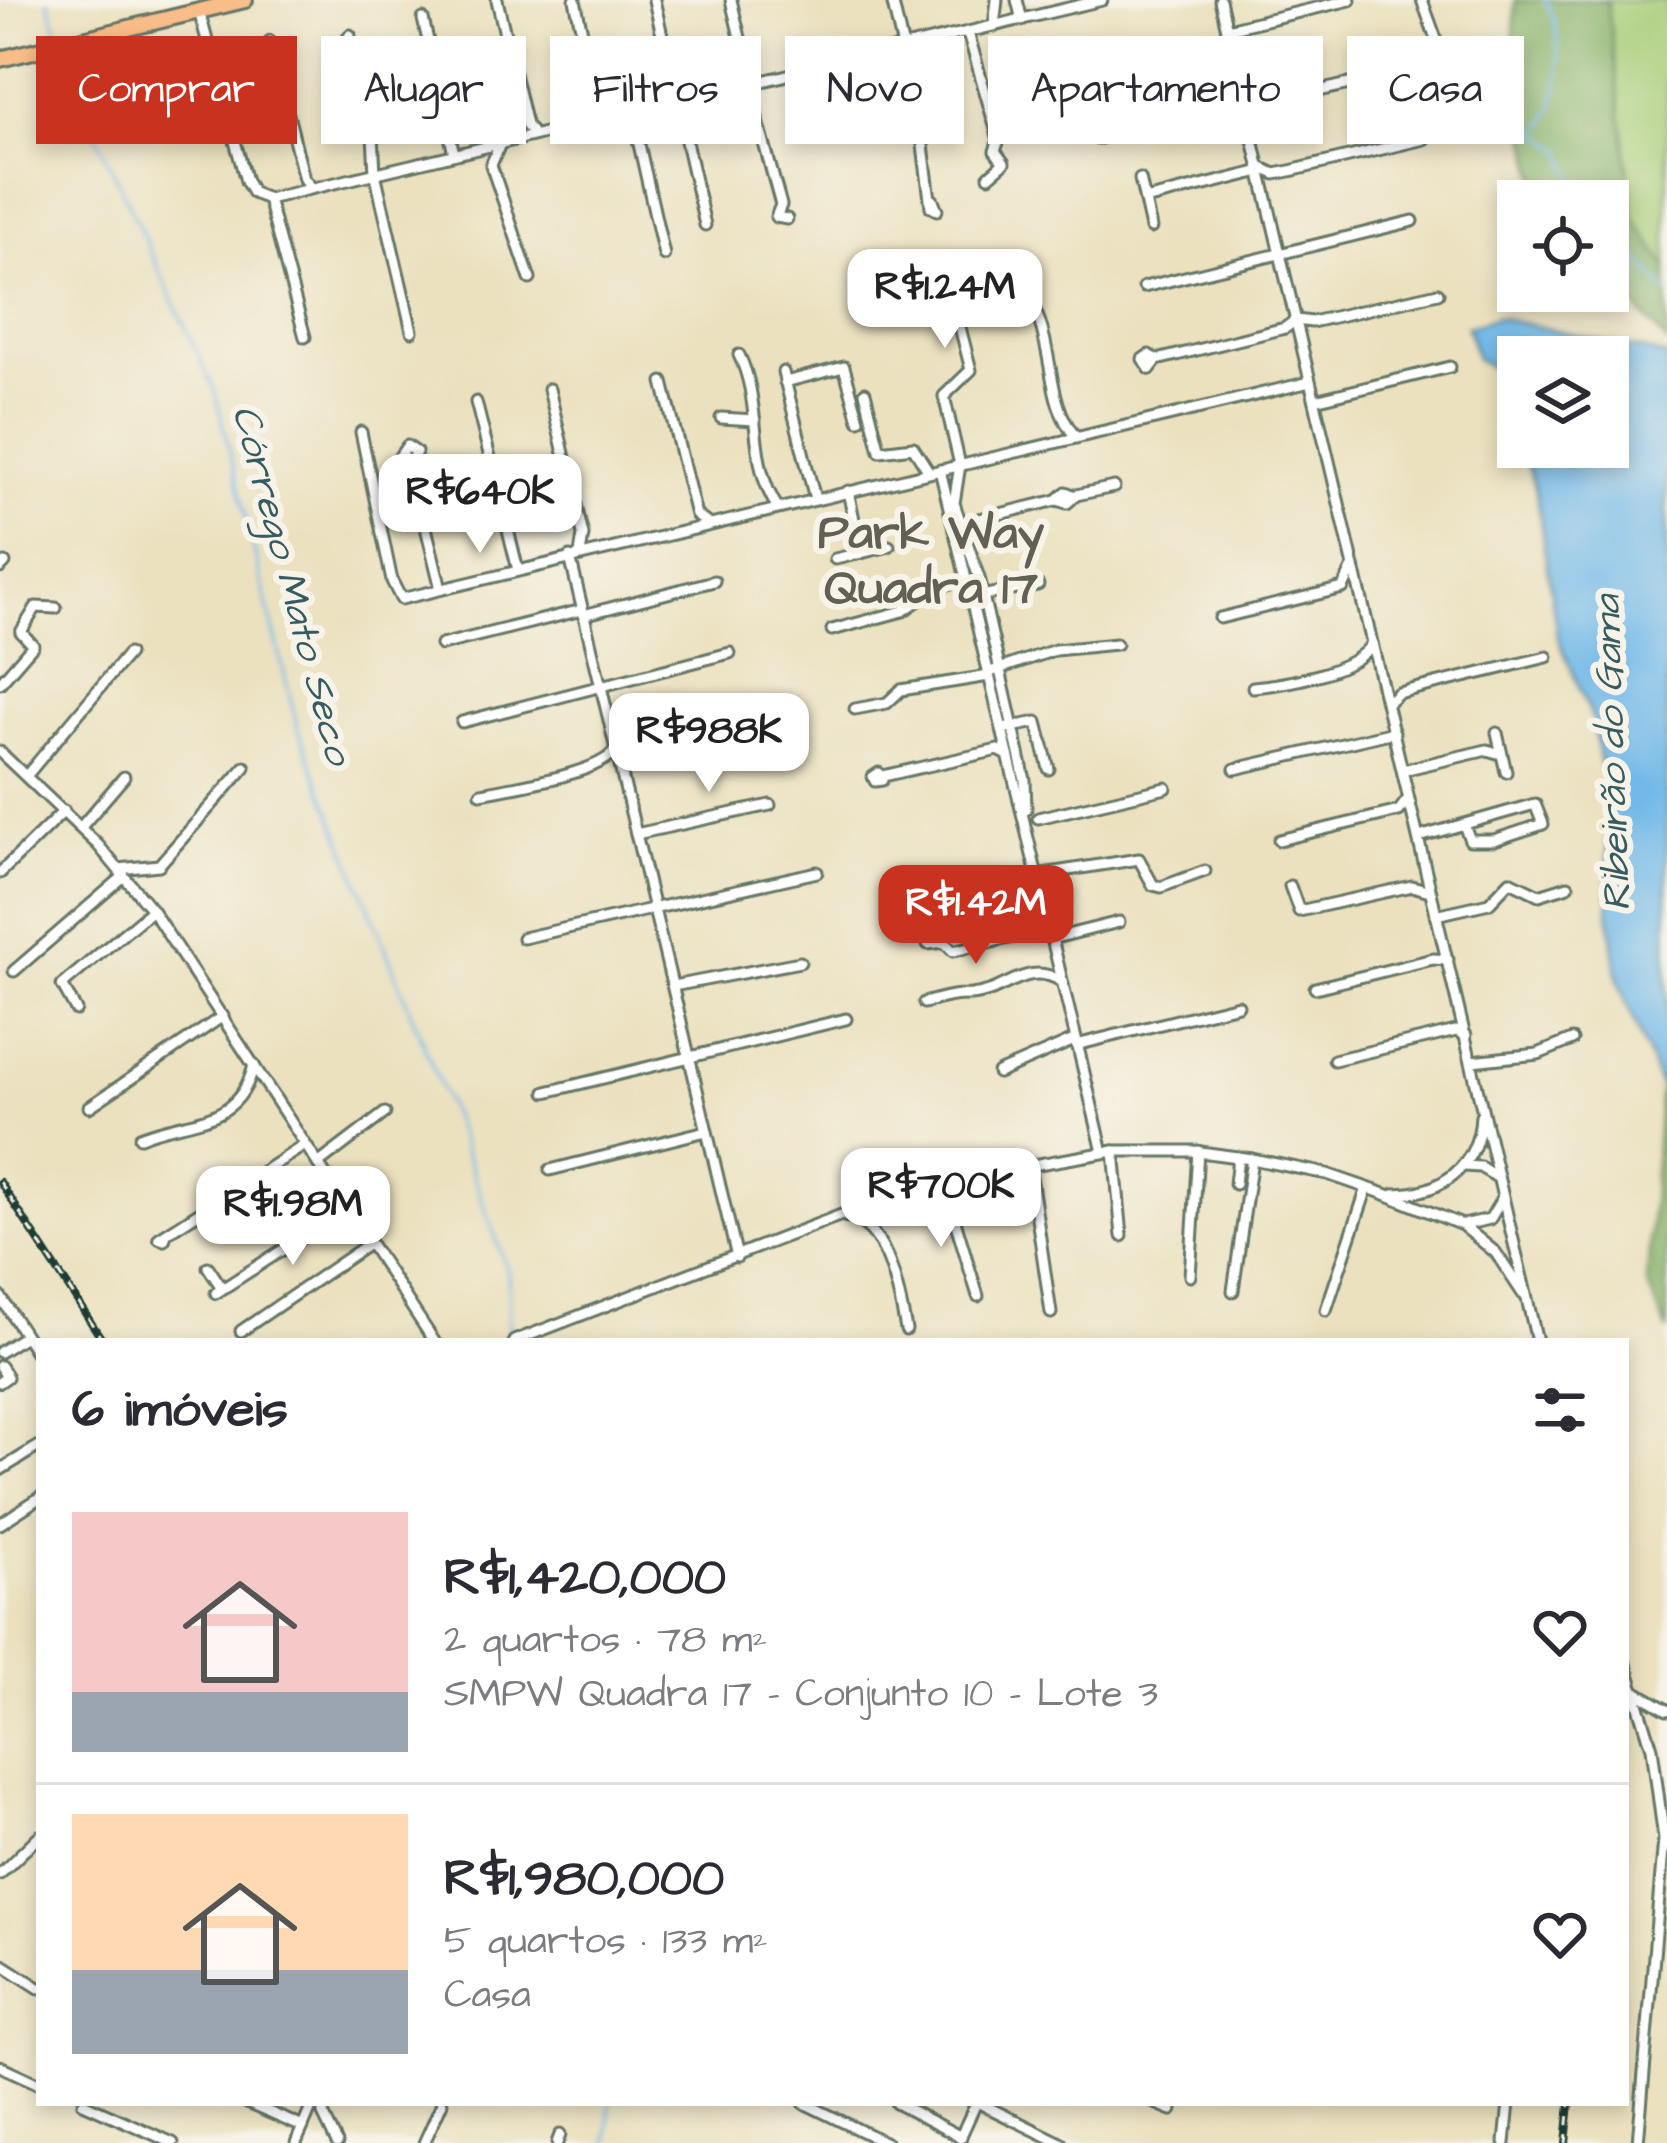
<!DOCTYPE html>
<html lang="pt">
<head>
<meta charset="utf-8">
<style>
  :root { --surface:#fff; --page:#f7f7f7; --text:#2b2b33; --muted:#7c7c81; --line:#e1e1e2; --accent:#c8321e }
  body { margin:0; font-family:"Architects Daughter",sans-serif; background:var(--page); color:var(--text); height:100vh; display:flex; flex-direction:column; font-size:45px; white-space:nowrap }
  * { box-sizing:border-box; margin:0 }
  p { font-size:39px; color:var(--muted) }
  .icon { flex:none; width:66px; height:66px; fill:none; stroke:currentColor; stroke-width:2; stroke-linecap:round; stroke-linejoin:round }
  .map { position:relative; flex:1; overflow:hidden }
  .sheet { position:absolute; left:36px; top:1338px; width:1593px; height:768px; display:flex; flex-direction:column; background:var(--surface); border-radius:0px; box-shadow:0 6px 18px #0003 }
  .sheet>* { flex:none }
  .hud { position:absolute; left:36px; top:36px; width:1596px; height:108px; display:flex; gap:24px }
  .fabs { position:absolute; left:1497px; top:180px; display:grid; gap:24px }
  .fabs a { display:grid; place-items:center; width:132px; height:132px; border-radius:0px; background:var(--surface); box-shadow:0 6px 18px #0003; font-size:60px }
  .price { position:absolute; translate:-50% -102px; padding:0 27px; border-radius:24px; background:#fff; color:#222; font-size:39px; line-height:78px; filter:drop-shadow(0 3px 6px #0008) }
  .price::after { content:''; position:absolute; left:50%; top:72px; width:36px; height:27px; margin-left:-18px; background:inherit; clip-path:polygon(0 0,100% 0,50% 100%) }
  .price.active { background:var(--accent); color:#fff }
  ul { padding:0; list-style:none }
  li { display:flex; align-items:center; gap:36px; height:300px; padding:0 36px }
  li+li { border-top:3px solid var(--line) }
  li span { display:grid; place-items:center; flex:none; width:336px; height:240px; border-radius:0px; color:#555 }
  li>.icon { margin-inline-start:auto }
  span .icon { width:144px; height:144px; fill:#fffc; stroke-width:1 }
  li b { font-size:51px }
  h2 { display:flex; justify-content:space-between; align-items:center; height:144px; padding:0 36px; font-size:51px }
  .chip { padding:0 42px; border-radius:0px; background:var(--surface); box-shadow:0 6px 18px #0003; font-size:42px; line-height:108px }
  .chip.active { background:var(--accent); color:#fff }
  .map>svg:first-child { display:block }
  .green { fill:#a8ce78; stroke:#648656; stroke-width:3 }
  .forest { fill:#86b168; stroke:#52774e; stroke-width:3 }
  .water { fill:#72b9e9; stroke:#487b8e; stroke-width:3 }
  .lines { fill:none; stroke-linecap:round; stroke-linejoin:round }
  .stream { stroke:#72b9e9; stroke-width:3 }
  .minor-casing { stroke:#667665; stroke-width:15 }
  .major-casing { stroke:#667665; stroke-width:20 }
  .minor { stroke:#fff; stroke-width:9 }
  .major { stroke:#f8bd89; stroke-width:14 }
  .rail-casing { stroke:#1f3d34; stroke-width:8 }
  .rail { stroke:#f7f3e8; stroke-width:3; stroke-dasharray:9; stroke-linecap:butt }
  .labels { text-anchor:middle; stroke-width:12; stroke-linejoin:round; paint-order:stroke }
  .water-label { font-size:39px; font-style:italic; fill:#345c61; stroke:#f7f3e8 }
  .district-label { font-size:48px; font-weight:bold; fill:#626055; stroke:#f7f3e8 }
</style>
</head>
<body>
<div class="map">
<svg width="1667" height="2143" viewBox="0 0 1667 2143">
  <rect width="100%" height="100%" fill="#f7f3e8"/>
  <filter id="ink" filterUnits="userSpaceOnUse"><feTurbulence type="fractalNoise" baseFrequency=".00833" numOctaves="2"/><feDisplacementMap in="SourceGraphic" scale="24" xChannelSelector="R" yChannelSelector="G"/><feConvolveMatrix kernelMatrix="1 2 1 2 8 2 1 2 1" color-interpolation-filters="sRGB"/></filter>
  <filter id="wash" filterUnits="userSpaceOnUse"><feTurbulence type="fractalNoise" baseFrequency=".004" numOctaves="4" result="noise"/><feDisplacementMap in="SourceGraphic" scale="48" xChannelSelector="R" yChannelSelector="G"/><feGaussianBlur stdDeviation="2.7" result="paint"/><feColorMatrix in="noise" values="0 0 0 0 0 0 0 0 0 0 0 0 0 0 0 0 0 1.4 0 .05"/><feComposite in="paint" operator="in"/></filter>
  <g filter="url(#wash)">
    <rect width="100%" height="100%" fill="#ebe1bf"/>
    <path class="green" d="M1607,0h60v267l-33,-48z"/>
    <g class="forest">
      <path d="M1515,0h92l27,219 33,48v76l-59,-68v-74l-66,-2 -29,-122z"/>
      <path d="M1667,1057v274l-20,-48 13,-197z"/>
    </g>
    <path class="water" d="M1497,317l170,39v701l-7,29 -42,-105 -9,-68 -3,-116 -14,-79 -35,-83 -20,-137 -14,-51h85v-90h-90v73l-17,-56 -25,-16 -9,-31z"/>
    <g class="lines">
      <g class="stream">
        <path d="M48,0l9,29"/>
        <path d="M1545,0c21,35 18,102 -6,133l23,16 22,52"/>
        <path d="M67,59l16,47 132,285 83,338 155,389 55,154 1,62"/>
        <path d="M1608,226l59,65"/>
        <path d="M608,2143l2,-40"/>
      </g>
    </g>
  </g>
  <g filter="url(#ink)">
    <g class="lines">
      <defs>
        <g id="minor">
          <path d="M497,0l29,125 7,10"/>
          <path d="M575,0l26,120"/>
          <path d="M654,0l51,225"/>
          <path d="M731,0l18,75 8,8"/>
          <path d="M892,0l11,48"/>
          <path d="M1017,0l5,20"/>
          <path d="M1220,0l317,1341"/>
          <path d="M1422,0l30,83"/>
          <path d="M199,11l47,170 7,12 15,6 834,-199"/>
          <path d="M423,19l31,135"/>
          <path d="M994,26l3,-26"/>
          <path d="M1227,29l123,-29"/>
          <path d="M968,33l31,107 -4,11 9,12 -15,13"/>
          <path d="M350,35l-6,9 7,5 11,67 7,9"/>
          <path d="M270,41l34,138 8,9"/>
          <path d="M898,49l14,71 9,10 10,77 6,3 -4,-10"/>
          <path d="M748,85l33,120 -5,12 11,2"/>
          <path d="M365,107l7,8 3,58 37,158"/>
          <path d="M1246,108l103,-24 17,5 30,-7"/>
          <path d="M632,113l32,142"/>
          <path d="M1097,139l134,-32 16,10"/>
          <path d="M500,144l-9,21 39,114"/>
          <path d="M1260,167l15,7 15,-3 134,-32"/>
          <path d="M1140,179l11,49"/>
          <path d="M268,199l37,138"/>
          <path d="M1145,200l116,-29"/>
          <path d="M1016,282c44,45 24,115 60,155"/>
          <path d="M1144,287l269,-66"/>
          <path d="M952,296l19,74 -27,26 16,69 -6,38 25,75 46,202 1,29"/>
          <path d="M739,355c24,48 8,108 39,153"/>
          <path d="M1150,369l7,-9 128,-32 11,-8 16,2 126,-29"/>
          <path d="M1150,369l-7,-10 6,-4 8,5"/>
          <path d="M783,372l32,127"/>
          <path d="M663,382l33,133 12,9"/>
          <path d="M785,382l59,-15 15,53"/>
          <path d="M549,389l34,146 -3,19"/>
          <path d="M865,392l15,59 33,-4 16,25"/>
          <path d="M1315,400l135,-33"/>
          <path d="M476,402l42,168"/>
          <path d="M721,418l34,2"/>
          <path d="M361,432l31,149 9,18 909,-217"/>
          <path d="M410,462l6,-10 -9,-6 -7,10 10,6 31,127"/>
          <path d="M940,470l163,682"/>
          <path d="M848,491l13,62 28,-7"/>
          <path d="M1075,496l-9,-4 -9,8 18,-4 1,-1 38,-8"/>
          <path d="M979,519l17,24"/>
          <path d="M955,525l102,-25 10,3 8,-7"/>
          <path d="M570,557l167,700"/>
          <path d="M835,559l26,-6"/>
          <path d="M0,568l5,-5"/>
          <path d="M976,597l62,-12"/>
          <path d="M583,615l131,-34"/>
          <path d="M1220,618l123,-30 9,-19"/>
          <path d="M832,630l71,-19 34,-24 29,-8"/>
          <path d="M441,645l141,-35"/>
          <path d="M993,671l62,-21 61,-6"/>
          <path d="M0,683l33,-38 -12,-13 15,-25 20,1"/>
          <path d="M1253,687c33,-3 103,-15 119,-44"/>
          <path d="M1387,703l11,-10 149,-36"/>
          <path d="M855,709l32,-6 14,-13 88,-14"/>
          <path d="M462,722l268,-69"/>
          <path d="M1007,728l30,-6 12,47"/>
          <path d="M1497,733l9,39"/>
          <path d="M0,752l98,93 54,65 282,431"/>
          <path d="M618,760l134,-26"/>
          <path d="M1235,769l159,-37"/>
          <path d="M1403,770l84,-20 14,4"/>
          <path d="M879,773l3,7 -7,1 -2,-4z"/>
          <path d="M27,775l101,-121"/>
          <path d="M883,776l115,-26 10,5"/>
          <path d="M481,793c29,-6 120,-19 134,-43"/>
          <path d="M1038,818l128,-30"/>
          <path d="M81,827l43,-50"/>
          <path d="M636,834l134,-29"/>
          <path d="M1419,837l116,-33 8,20 -49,16h-24l-6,-15"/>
          <path d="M1279,840l120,-29 9,-12"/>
          <path d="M118,869l41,-4 86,-98"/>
          <path d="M0,873l64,-62"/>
          <path d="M1036,875l103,-16 14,26 8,2 44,-16"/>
          <path d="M1290,886l9,25 113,-25 18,5"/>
          <path d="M1436,915l53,-12 21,-22 29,14 29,-9"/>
          <path d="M912,918h8l2,7 -8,1z"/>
          <path d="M922,925l6,19 16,-2 9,9 95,-22"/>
          <path d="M523,938l294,-66"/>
          <path d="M1051,939l68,-17"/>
          <path d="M14,971l110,-95"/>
          <path d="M673,986l127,-24"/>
          <path d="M1315,988l118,-29 15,1"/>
          <path d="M924,1003c22,-6 27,-8 47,-8 34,-2 55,-35 90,-14"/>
          <path d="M76,1010l-14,-25 90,-75"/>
          <path d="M1076,1045l162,-40"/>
          <path d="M1334,1060l122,-29 10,4"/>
          <path d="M1472,1061l66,-7 34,-14"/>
          <path d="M998,1073l76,-33"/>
          <path d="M546,1092l300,-73"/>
          <path d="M89,1107l134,-91"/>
          <path d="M140,1137c47,-20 98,-8 114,-72"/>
          <path d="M1114,1151l8,85"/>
          <path d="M1029,1163l22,150"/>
          <path d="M318,1164l67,-51"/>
          <path d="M1464,1166l16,1 17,10"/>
          <path d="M550,1170l156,-39"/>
          <path d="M942,1178l36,118"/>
          <path d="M1235,1184l3,-27"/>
          <path d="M1394,1194c49,0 85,-29 87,-79"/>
          <path d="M844,1216c44,6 55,77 62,114"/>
          <path d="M1463,1225l27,-6 13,-22"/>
          <path d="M166,1235l-2,5 -5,-2 146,-93"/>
          <path d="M208,1267l14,21"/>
          <path d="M1190,1276l8,-125"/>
          <path d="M1233,1291l19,-132"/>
          <path d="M216,1293l105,-68 16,-32"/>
          <path d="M0,1296l39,61"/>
          <path d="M1326,1310l41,-122"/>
          <path d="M241,1331l129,-88"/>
          <path d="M514,1341l408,-157 192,-33h79l59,8 75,15 58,20 77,31 34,28 27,41"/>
          <path d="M0,1352l25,-16"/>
          <path d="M0,1366l7,11 -7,5"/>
          <path d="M0,1470l39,-24"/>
          <path d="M0,1524l39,-26"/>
          <path d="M1626,1664l26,84 12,91 -26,304"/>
          <path d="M1635,1691l32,19"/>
          <path d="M0,1874l39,-38"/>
          <path d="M0,1963l39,25"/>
          <path d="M0,2066l39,18"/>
          <path d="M83,2103l90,40"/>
          <path d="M247,2103l56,24"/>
          <path d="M325,2103l-2,11 14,29"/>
          <path d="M804,2103l82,40"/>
          <path d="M896,2103l65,34"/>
          <path d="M979,2103l82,40"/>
          <path d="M1155,2103l17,7"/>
          <path d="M960,2138l16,-35"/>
          <path d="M296,2143l17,-40"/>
          <path d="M424,2143l18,-40"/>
          <path d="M557,2143l3,-8"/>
          <path d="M1505,2143l4,-40"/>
        </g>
        <path id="major" d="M0,59l245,-59"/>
      </defs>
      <use href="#minor" class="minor-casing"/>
      <use href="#major" class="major-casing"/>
      <use href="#minor" class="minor"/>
      <use href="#major" class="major"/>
      <defs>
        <g id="rail">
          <path d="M0,1182l103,159"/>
          <path d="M1566,2143l4,-40"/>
        </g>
      </defs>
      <use href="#rail" class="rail-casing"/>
      <use href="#rail" class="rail"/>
    </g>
  </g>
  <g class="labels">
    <g class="water-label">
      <text transform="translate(294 584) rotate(75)" y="14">Córrego Mato Seco</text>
      <text transform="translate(1610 753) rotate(-92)" y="14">Ribeirão do Gama</text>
    </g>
    <g class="district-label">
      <text x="931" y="548">Park Way<tspan x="931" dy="55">Quadra 17</tspan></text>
    </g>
  </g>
</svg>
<div class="fabs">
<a><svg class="icon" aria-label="locate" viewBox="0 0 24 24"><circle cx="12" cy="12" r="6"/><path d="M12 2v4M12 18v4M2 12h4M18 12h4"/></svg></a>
<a><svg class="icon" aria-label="layers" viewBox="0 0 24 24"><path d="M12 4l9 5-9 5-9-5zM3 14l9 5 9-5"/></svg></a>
</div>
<b class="price" style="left:945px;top:351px">R$1.24M</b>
<b class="price" style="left:480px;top:556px">R$640K</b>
<b class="price" style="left:709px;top:795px">R$988K</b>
<b class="price active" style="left:976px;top:967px">R$1.42M</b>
<b class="price" style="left:941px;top:1250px">R$700K</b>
<b class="price" style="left:293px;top:1268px">R$1.98M</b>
<div class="hud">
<a class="chip active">Comprar</a>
<a class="chip">Alugar</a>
<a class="chip">Filtros</a>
<a class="chip">Novo</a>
<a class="chip">Apartamento</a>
<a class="chip">Casa</a>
</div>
<section class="sheet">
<h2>6 imóveis<svg class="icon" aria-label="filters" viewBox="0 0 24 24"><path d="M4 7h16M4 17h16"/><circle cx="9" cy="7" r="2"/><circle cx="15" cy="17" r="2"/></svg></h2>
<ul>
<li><span style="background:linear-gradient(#f6c9c9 75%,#9aa5b1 0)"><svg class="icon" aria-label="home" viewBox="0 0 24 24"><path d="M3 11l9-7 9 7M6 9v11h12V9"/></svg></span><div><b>R$1,420,000</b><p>2 quartos · 78 m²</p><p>SMPW Quadra 17 - Conjunto 10 - Lote 3</p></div><svg class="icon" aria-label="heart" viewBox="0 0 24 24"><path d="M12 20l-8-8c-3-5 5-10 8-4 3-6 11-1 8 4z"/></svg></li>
<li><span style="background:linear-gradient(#ffd9b3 65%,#9aa5b1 0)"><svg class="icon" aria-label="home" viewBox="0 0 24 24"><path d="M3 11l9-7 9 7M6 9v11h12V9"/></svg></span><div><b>R$1,980,000</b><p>5 quartos · 133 m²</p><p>Casa</p></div><svg class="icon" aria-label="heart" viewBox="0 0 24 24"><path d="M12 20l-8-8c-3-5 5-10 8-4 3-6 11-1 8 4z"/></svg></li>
</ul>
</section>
</div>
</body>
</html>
